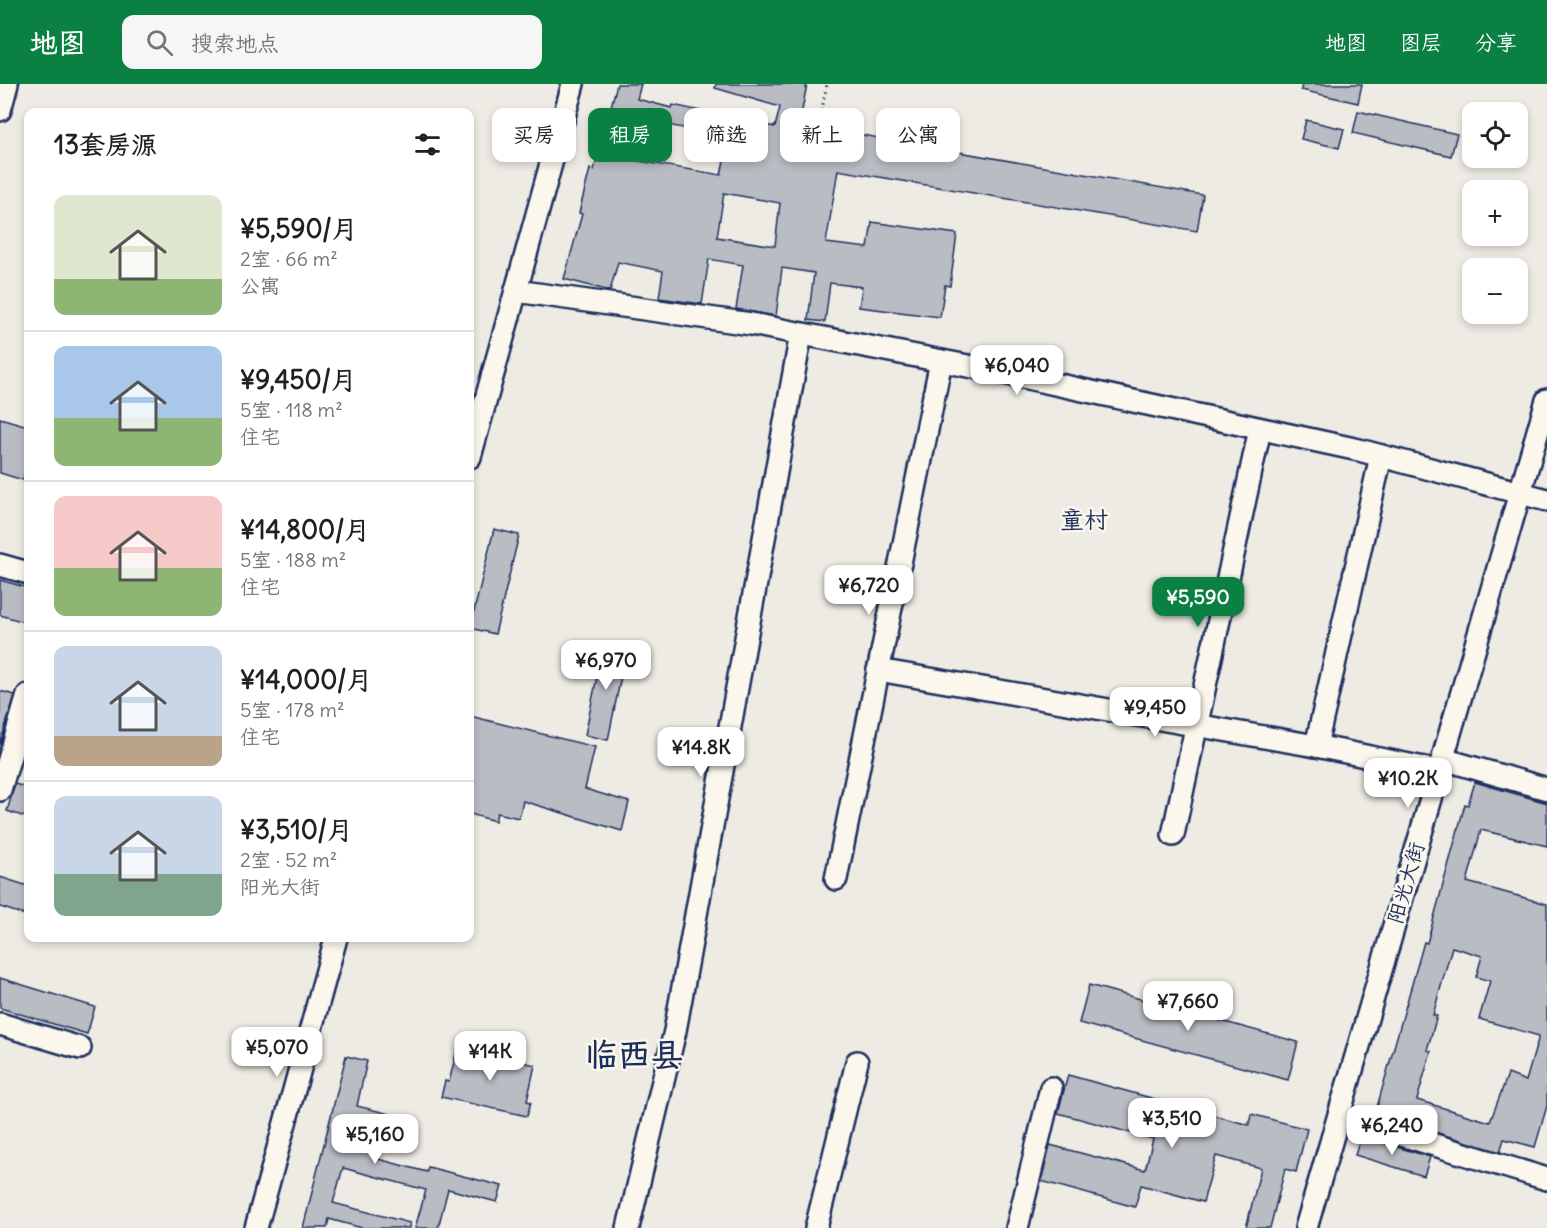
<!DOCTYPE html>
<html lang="zh">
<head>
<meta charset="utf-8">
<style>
  :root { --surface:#fff; --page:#f6f6f6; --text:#202124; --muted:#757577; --line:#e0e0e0; --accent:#0b8043 }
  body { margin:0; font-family:Delius,"LXGW WenKai TC",sans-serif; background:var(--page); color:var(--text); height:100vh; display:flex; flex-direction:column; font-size:22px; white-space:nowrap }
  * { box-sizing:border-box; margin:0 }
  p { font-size:20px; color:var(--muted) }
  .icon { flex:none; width:33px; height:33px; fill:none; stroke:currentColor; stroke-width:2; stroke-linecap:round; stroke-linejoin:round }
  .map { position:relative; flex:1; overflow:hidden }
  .details { position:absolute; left:24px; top:24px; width:450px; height:834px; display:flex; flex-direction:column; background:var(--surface); border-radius:12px; box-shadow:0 3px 9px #0003 }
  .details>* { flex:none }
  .top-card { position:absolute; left:492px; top:24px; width:570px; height:54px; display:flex; gap:12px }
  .tools { position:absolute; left:1462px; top:18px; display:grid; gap:12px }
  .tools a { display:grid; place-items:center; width:66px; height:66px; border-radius:12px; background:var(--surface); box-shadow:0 3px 9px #0003; font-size:30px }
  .price { position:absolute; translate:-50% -51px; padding:0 14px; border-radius:12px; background:#fff; color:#222; font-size:20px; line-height:39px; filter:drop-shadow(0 2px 3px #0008) }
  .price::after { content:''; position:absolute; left:50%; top:36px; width:18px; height:14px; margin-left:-9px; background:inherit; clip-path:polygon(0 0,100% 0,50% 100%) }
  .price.selected { background:var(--accent); color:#fff }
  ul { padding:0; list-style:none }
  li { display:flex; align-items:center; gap:18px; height:150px; padding:0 30px }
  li+li { border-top:2px solid var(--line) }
  li span { display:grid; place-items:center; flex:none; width:168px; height:120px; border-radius:12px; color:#555 }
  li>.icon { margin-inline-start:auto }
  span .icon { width:72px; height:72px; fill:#fffc; stroke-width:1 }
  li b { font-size:26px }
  h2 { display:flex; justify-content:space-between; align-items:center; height:72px; padding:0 30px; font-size:26px }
  .chip { padding:0 21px; border-radius:12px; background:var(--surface); box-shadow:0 3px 9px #0003; font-size:21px; line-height:54px }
  .chip.selected { background:var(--accent); color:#fff }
  header { display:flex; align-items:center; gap:36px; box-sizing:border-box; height:84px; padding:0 30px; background:var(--accent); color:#fff }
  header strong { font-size:28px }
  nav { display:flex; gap:33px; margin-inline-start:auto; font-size:21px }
  .search { width:420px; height:54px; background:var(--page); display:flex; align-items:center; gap:15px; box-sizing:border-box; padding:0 21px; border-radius:12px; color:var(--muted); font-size:22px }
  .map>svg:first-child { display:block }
  .building { fill:#b9bcc3; stroke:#1b2f5e; stroke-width:1.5; fill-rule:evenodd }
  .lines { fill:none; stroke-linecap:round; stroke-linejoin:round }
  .minor-casing { stroke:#1b2f5e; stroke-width:26 }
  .path { stroke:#1b2f5e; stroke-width:3; stroke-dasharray:1.5 4.5; stroke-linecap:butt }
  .minor { stroke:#fbf7ec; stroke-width:21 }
  .labels { text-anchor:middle; stroke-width:5; stroke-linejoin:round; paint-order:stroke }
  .street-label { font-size:21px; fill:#1b2f5e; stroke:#fbf7ec }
  .quarter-label { font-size:24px; fill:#1b2f5e; stroke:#fbf7ec }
  .town-label { font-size:33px; font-weight:bold; fill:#1b2f5e; stroke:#fbf7ec }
</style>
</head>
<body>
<header>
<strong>地图</strong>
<div class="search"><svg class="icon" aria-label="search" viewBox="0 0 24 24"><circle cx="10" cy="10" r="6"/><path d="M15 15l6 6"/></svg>搜索地点</div>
<nav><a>地图</a><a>图层</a><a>分享</a></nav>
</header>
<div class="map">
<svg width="1547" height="1144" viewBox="0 0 1547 1144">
  <rect width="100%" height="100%" fill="#eeebe4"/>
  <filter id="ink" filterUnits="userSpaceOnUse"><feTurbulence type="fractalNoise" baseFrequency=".0167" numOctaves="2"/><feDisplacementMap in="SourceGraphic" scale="12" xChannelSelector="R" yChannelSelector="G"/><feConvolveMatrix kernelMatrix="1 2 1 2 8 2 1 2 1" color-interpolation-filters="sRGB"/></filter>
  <g filter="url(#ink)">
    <g class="building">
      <path d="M617,0h24l-4,15 35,9 1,-3 102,22 5,-20 -65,-19 1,-4h91l-10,53 41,8 2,-14 363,64 -6,36 -359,-61 -12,73 42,5 4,-26 85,12 -7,52 -5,-1 -5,32 -81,-10 3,-20 -32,-4 -5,39 -17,-2 6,-47 -32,-5 -6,48 -40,-7 7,-44 -34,-6 -7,45 -43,-6 4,-27 -45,-9 -8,29 -46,-12 18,-65 -3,-1 11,-44 4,1zM632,36l30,8 1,-4 66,13 -8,38 -89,-15 1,-3 -11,-3zM724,109l56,10 -5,43 -58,-9z"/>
      <path d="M1302,0h60l-4,19 -57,-13z"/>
      <path d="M1358,27l99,23 -6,22 -98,-23z"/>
      <path d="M1306,36l38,9 -5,19 -38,-9z"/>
      <path d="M0,334l28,8v33l-5,21 -23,-7z"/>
      <path d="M494,445l25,6 -24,99 -25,-6z"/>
      <path d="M0,496l28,8v35l-28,-8z"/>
      <path d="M604,559l23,4 -19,93 -23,-5z"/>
      <path d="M0,607l15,4 -15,49z"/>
      <path d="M470,632l125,31 -10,42 44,13 -7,29 -99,-30 -4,17 -22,-5 -2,8 -25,-7z"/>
      <path d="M1475,698l72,21v43l-66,-16 -14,52 80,22v202l-12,41 -31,-8 -4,13 -125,-38 49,-172 3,1 38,-139 3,1zM1452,863l30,9 -6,21 14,4 -11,38 60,17 -13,45 -18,-7 -18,48 -73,-22 14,-49 -4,-1 10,-34 -4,-1z"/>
      <path d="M15,700l13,4v30l-21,-7z"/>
      <path d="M0,793l28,9v30l-28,-9z"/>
      <path d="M0,894l95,29 -8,27 -87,-26z"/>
      <path d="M1089,901l209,57 -10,38 -209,-57z"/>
      <path d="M458,962l77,19 -8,36 4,1 -4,14 -86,-19 4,-16 4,1z"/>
      <path d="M346,972l21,5 -10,45 33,8 -12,45 49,13 1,-5 74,19 -5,16 -49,-13 -10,39h-23l11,-38 -83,-22 -10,35 77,20 -1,5h-47l-33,-9 -2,9h-24z"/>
      <path d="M1068,991l181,50 2,-11 56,15 -11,43 -11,-3 -15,59h-24l15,-60 -45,-12 -13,46 -62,-17 -6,22 -94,-26 9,-36 95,25 8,-31 -95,-26z"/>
      <path d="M1361,1052l69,21 -6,19 -69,-21z"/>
    </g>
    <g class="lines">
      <defs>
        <g id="minor">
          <path d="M0,26l7,-26"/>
          <path d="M516,207l235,33 258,50 350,76 188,50"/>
          <path d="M470,373l103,-373"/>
          <path d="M0,481l28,8"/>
          <path d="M878,586l438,76 123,25"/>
          <path d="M1316,662l65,-290"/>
          <path d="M1443,675l104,30"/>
          <path d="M0,706l28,-95"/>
          <path d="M1173,751l87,-406"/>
          <path d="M836,795l105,-518"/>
          <path d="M0,940l80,24"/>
          <path d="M1339,1032l208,63"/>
          <path d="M256,1144l80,-290"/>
          <path d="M628,1144l47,-197 126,-697"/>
          <path d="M816,1144l41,-166"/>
          <path d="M1017,1144l34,-140"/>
          <path d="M1306,1144l241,-828"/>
        </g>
      </defs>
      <use href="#minor" class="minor-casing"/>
      <path class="path" d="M817,50l10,-50"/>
      <use href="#minor" class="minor"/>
    </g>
  </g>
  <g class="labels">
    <g class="street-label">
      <text transform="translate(1406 799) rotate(-74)" y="7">阳光大街</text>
    </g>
    <g class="quarter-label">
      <text x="1084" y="444">童村</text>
    </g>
    <g class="town-label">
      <text x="634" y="982">临西县</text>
    </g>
  </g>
</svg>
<div class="tools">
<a><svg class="icon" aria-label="locate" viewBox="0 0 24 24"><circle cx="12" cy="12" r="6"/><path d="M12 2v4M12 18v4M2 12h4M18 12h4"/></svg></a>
<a>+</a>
<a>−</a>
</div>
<b class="price" style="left:1017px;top:312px">¥6,040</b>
<b class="price" style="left:869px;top:532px">¥6,720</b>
<b class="price selected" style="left:1198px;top:544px">¥5,590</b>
<b class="price" style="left:606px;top:607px">¥6,970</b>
<b class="price" style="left:1155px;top:654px">¥9,450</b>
<b class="price" style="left:701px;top:694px">¥14.8K</b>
<b class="price" style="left:1408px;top:725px">¥10.2K</b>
<b class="price" style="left:1188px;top:948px">¥7,660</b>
<b class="price" style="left:277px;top:994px">¥5,070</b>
<b class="price" style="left:490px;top:998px">¥14K</b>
<b class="price" style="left:1172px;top:1065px">¥3,510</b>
<b class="price" style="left:1392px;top:1072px">¥6,240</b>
<b class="price" style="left:375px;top:1081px">¥5,160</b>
<div class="top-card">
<a class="chip">买房</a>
<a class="chip selected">租房</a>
<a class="chip">筛选</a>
<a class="chip">新上</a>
<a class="chip">公寓</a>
</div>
<section class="details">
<h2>13套房源<svg class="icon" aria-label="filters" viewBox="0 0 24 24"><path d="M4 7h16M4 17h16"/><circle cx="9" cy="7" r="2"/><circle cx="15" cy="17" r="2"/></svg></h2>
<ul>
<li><span style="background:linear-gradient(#dfe7d0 70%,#8fb573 0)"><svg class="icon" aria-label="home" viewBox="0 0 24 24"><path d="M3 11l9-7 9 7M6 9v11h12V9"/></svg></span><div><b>¥5,590/月</b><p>2室 · 66 m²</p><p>公寓</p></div></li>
<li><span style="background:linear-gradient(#a9c7e8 60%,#8fb573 0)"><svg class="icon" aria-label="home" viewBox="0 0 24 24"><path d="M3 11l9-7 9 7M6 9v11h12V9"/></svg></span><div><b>¥9,450/月</b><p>5室 · 118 m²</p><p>住宅</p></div></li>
<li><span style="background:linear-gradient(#f6c9c9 60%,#8fb573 0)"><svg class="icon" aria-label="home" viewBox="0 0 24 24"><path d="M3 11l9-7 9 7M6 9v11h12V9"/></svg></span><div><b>¥14,800/月</b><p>5室 · 188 m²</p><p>住宅</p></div></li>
<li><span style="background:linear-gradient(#c9d6e8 75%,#b9a48a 0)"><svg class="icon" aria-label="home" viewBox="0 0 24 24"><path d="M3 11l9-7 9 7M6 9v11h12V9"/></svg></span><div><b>¥14,000/月</b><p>5室 · 178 m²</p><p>住宅</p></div></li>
<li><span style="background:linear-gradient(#c9d6e8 65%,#7fa58c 0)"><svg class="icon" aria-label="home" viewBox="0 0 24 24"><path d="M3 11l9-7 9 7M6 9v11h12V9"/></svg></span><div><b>¥3,510/月</b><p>2室 · 52 m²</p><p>阳光大街</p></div></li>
</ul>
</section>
</div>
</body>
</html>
